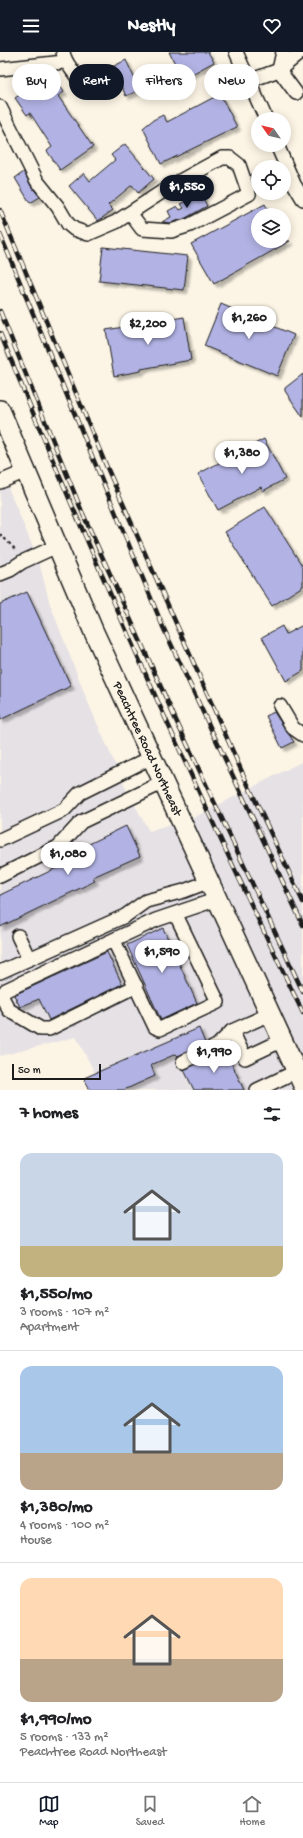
<!DOCTYPE html>
<html lang="en">
<head>
<meta charset="utf-8">
<style>
  :root { --surface:#fff; --page:#f2f2f2; --text:#202124; --muted:#757577; --line:#e0e0e0; --accent:#111827 }
  body { margin:0; font-family:"Gochi Hand",sans-serif; background:var(--page); color:var(--text); height:100vh; display:flex; flex-direction:column; font-size:15px; white-space:nowrap }
  * { box-sizing:border-box; margin:0 }
  p { font-size:13px; color:var(--muted) }
  .icon { flex:none; width:22px; height:22px; fill:none; stroke:currentColor; stroke-width:2; stroke-linecap:round; stroke-linejoin:round }
  .map { position:relative; height:1038px; overflow:hidden }
  .drawer { display:flex; flex-direction:column; background:var(--surface); flex:1 }
  .drawer>* { flex:none }
  .top-card { position:absolute; left:12px; top:12px; width:279px; height:36px; display:flex; gap:8px }
  .needle { width:26px; rotate:304deg }
  .controls { position:absolute; left:251px; top:60px; display:grid; gap:8px }
  .controls a { display:grid; place-items:center; width:40px; height:40px; border-radius:50%; background:var(--surface); box-shadow:0 2px 10px #0003; font-size:20px }
  .scale { position:absolute; left:12px; bottom:10px; width:89px; box-sizing:border-box; padding-left:4px; border:2px solid #1c1c1c; border-top:0; font-size:11px; line-height:14px; white-space:nowrap; color:#1c1c1c; -webkit-text-stroke:3px #fcf5e5; paint-order:stroke }
  .price { position:absolute; translate:-50% -34px; padding:0 9px; border-radius:14px; background:#fff; color:#222; font-size:13px; line-height:26px; filter:drop-shadow(0 1px 2px #0008) }
  .price::after { content:''; position:absolute; left:50%; top:24px; width:12px; height:9px; margin-left:-6px; background:inherit; clip-path:polygon(0 0,100% 0,50% 100%) }
  .price.current { background:var(--accent); color:#fff }
  ul { padding:0; list-style:none }
  li { display:grid; align-content:center; gap:8px; height:212px; padding:0 20px }
  li+li { border-top:1px solid var(--line) }
  li span { display:grid; place-items:center; height:124px; border-radius:12px; color:#555 }
  li>.icon { margin-inline-start:auto }
  span .icon { width:72px; height:72px; fill:#fffc; stroke-width:1 }
  li b { font-size:17px }
  h2 { display:flex; justify-content:space-between; align-items:center; height:48px; padding:0 20px; font-size:17px }
  .pill { padding:0 14px; border-radius:18px; background:var(--surface); box-shadow:0 2px 10px #0003; font-size:14px; line-height:36px }
  .pill.current { background:var(--accent); color:#fff }
  header { display:flex; justify-content:space-between; align-items:center; height:52px; padding:0 20px; background:var(--accent); color:#fff; font-size:18px; font-weight:800 }
  .tabs { display:flex; justify-content:space-around; align-items:center; height:56px; border-top:1px solid var(--line); background:var(--surface); font-size:11px; color:var(--muted) }
  .tabs a { display:grid; justify-items:center; gap:2px }
  .tabs .current { color:var(--accent) }
  .map>svg:first-child { display:block }
  .built { fill:#e6e1e5 }
  .building { fill:#b2b3e4; stroke:#1c1c1c; filter:url(#shadow) }
  .lines { fill:none; stroke-linecap:round; stroke-linejoin:round }
  .minor-casing { stroke:#1c1c1c; stroke-width:16 }
  .highway-casing { stroke:#1c1c1c; stroke-width:22 }
  .path { stroke:#1c1c1c; stroke-width:2; stroke-dasharray:3 3; stroke-linecap:butt }
  .minor { stroke:#fcf5e5; stroke-width:13 }
  .highway { stroke:#fcf5e5; stroke-width:19 }
  .rail-casing { stroke:#1c1c1c; stroke-width:4.5 }
  .rail { stroke:#fcf5e5; stroke-width:3; stroke-dasharray:9; stroke-linecap:butt }
  .labels { text-anchor:middle; stroke-width:3.5; stroke-linejoin:round; paint-order:stroke }
  .street-label { font-size:13px; fill:#1c1c1c; stroke:#fcf5e5 }
</style>
</head>
<body>
<header><svg class="icon" aria-label="menu" viewBox="0 0 24 24"><path d="M4 6h16M4 12h16M4 18h16"/></svg>Nestly<svg class="icon" aria-label="heart" viewBox="0 0 24 24"><path d="M12 20l-8-8c-3-5 5-10 8-4 3-6 11-1 8 4z"/></svg></header>
<div class="map">
<svg width="303" height="1038" viewBox="0 0 303 1038">
  <defs>
    <filter id="shadow"><feDropShadow dx="3.5" dy="3.5" stdDeviation="1" flood-color="#0004"/></filter>
  </defs>
  <rect width="100%" height="100%" fill="#fcf5e5"/>
  <filter id="ink" filterUnits="userSpaceOnUse"><feTurbulence type="fractalNoise" baseFrequency=".025" numOctaves="2"/><feDisplacementMap in="SourceGraphic" scale="8" xChannelSelector="R" yChannelSelector="G"/><feConvolveMatrix kernelMatrix="1 2 1 2 8 2 1 2 1" color-interpolation-filters="sRGB"/></filter>
  <g filter="url(#ink)">
    <path class="built" d="M0,416l39,94 11,42 37,96 38,87 24,44 40,-11 114,-59v329h-199l-28,-53 -76,19z"/>
    <g class="building">
      <path d="M169,0h39l6,10 -31,17z"/>
      <path d="M126,8l14,30 -14,6 -14,-29z"/>
      <path d="M51,22l13,18 -6,4 35,51 -33,23 -13,-19 5,-4 -22,-34 -3,2 -12,-17z"/>
      <path d="M220,42l17,33 -76,37 -18,-36 10,-8 10,-5 4,7z"/>
      <path d="M125,92l29,35 -16,14 -6,-8 -24,20 5,5 -15,11 -29,-35 15,-13 6,8 25,-21 -4,-5z"/>
      <path d="M24,120l7,14 9,11 -10,6 -15,-25z"/>
      <path d="M201,142l6,12 -23,13 -14,4 -8,-1 9,-5 -3,-6 9,-5 3,4 4,-2 -3,-4z"/>
      <path d="M265,152l6,11h-13v26h32l-76,43 -23,-40z"/>
      <path d="M103,195l85,9 -4,34 -85,-9z"/>
      <path d="M221,252l73,31 -17,41 -73,-30z"/>
      <path d="M184,265l7,43 -50,9v2l-27,5 -8,-46z"/>
      <path d="M303,322v43l-18,-26v-3z"/>
      <path d="M264,387l21,40 -22,12 -2,-4 -43,23 -20,-36z"/>
      <path d="M265,455l38,60v19l-31,20 -47,-74z"/>
      <path d="M27,540l44,94 -71,34v-116z"/>
      <path d="M303,573v46l-17,10 -24,-44 20,-11 4,8z"/>
      <path d="M274,660l20,30 -12,6 -16,-32z"/>
      <path d="M126,774l14,30 -47,21 2,4 -95,46v-32l92,-44 -3,-7z"/>
      <path d="M163,876l34,75 -36,17 -34,-75z"/>
      <path d="M107,900l15,32 -73,36 -10,-21 -19,8 -6,-12z"/>
      <path d="M199,976l6,15 -27,13 -2,-2 -25,11 4,11 -31,14h-34l-6,-12z"/>
      <path d="M225,997l19,41h-50l-10,-20 36,-17z"/>
    </g>
    <g class="lines">
      <defs>
        <g id="minor">
          <path d="M63,0c2,12 9,16 15,27"/>
          <path d="M236,0l30,67"/>
          <path d="M0,17l64,-7"/>
          <path d="M279,18l17,23"/>
          <path d="M279,18l4,-18"/>
          <path d="M249,29l30,-11 22,-18"/>
          <path d="M0,55l37,74 21,26 10,17 6,5 14,5 28,-12 55,-36 51,-28h8l9,7 10,29 -59,31 -19,6 -29,-2 -12,-16"/>
          <path d="M277,93l17,39 9,15"/>
          <path d="M0,430l26,-11"/>
          <path d="M0,522l10,-4 12,-8 35,-16"/>
          <path d="M280,654l13,22 10,7"/>
          <path d="M0,788l64,-30 16,-17 72,-36"/>
          <path d="M0,824l58,-29 23,-25 83,-40"/>
          <path d="M18,884l11,23"/>
          <path d="M114,889l41,86 5,2 58,-27 -42,-87"/>
          <path d="M0,920l125,-56 21,-15 38,-10 26,-10"/>
          <path d="M136,934l-87,43h-8l-32,-19 -6,-11 -1,-4 4,-5 150,-70 62,-21"/>
          <path d="M232,979l13,27 38,-18"/>
          <path d="M183,1010l34,-16 15,-15 38,-17"/>
          <path d="M257,1038l40,-19"/>
        </g>
        <path id="highway" d="M0,358l93,220 210,455"/>
      </defs>
      <use href="#minor" class="minor-casing"/>
      <use href="#highway" class="highway-casing"/>
      <path class="path" d="M0,482l17,17"/>
      <use href="#minor" class="minor"/>
      <use href="#highway" class="highway"/>
      <defs>
        <g id="rail">
          <path d="M0,158l105,253 137,309 61,130"/>
          <path d="M0,182l163,393 140,298"/>
          <path d="M0,259l83,203 91,202 129,276"/>
          <path d="M0,281c94,230 195,457 303,680"/>
        </g>
      </defs>
      <use href="#rail" class="rail-casing"/>
      <use href="#rail" class="rail"/>
    </g>
  </g>
  <g class="labels">
    <g class="street-label">
      <text transform="translate(149 696) rotate(65)" y="5">Peachtree Road Northeast</text>
    </g>
  </g>
</svg>
<div class="controls">
<a><svg class="needle" viewBox="-14 -14 28 28"><path d="M0-13l5 13h-10z" fill="#e53935"/><path d="M0 13l5-13h-10z" fill="#757577"/></svg></a>
<a><svg class="icon" aria-label="locate" viewBox="0 0 24 24"><circle cx="12" cy="12" r="6"/><path d="M12 2v4M12 18v4M2 12h4M18 12h4"/></svg></a>
<a><svg class="icon" aria-label="layers" viewBox="0 0 24 24"><path d="M12 4l9 5-9 5-9-5zM3 14l9 5 9-5"/></svg></a>
</div>
<div class="scale">50 m</div>
<b class="price current" style="left:187px;top:157px">$1,550</b>
<b class="price" style="left:249px;top:288px">$1,260</b>
<b class="price" style="left:148px;top:294px">$2,200</b>
<b class="price" style="left:242px;top:423px">$1,380</b>
<b class="price" style="left:68px;top:824px">$1,080</b>
<b class="price" style="left:162px;top:922px">$1,590</b>
<b class="price" style="left:214px;top:1022px">$1,990</b>
<div class="top-card">
<a class="pill">Buy</a>
<a class="pill current">Rent</a>
<a class="pill">Filters</a>
<a class="pill">New</a>
</div>
</div>
<section class="drawer">
<h2>7 homes<svg class="icon" aria-label="filters" viewBox="0 0 24 24"><path d="M4 7h16M4 17h16"/><circle cx="9" cy="7" r="2"/><circle cx="15" cy="17" r="2"/></svg></h2>
<ul>
<li><span style="background:linear-gradient(#c9d6e8 75%,#c2b280 0)"><svg class="icon" aria-label="home" viewBox="0 0 24 24"><path d="M3 11l9-7 9 7M6 9v11h12V9"/></svg></span><div><b>$1,550/mo</b><p>3 rooms · 107 m²</p><p>Apartment</p></div></li>
<li><span style="background:linear-gradient(#a9c7e8 70%,#b9a48a 0)"><svg class="icon" aria-label="home" viewBox="0 0 24 24"><path d="M3 11l9-7 9 7M6 9v11h12V9"/></svg></span><div><b>$1,380/mo</b><p>4 rooms · 100 m²</p><p>House</p></div></li>
<li><span style="background:linear-gradient(#ffd9b3 65%,#b9a48a 0)"><svg class="icon" aria-label="home" viewBox="0 0 24 24"><path d="M3 11l9-7 9 7M6 9v11h12V9"/></svg></span><div><b>$1,990/mo</b><p>5 rooms · 133 m²</p><p>Peachtree Road Northeast</p></div></li>
</ul>
</section>
<nav class="tabs">
<a class="current"><svg class="icon" aria-label="map" viewBox="0 0 24 24"><path d="M3 6l6-2 6 2 6-2v14l-6 2-6-2-6 2zM9 4v14M15 6v14"/></svg>Map</a>
<a><svg class="icon" aria-label="saved" viewBox="0 0 24 24"><path d="M7 4h10v16l-5-4-5 4z"/></svg>Saved</a>
<a><svg class="icon" aria-label="home" viewBox="0 0 24 24"><path d="M3 11l9-7 9 7M6 9v11h12V9"/></svg>Home</a>
</nav>
</body>
</html>
